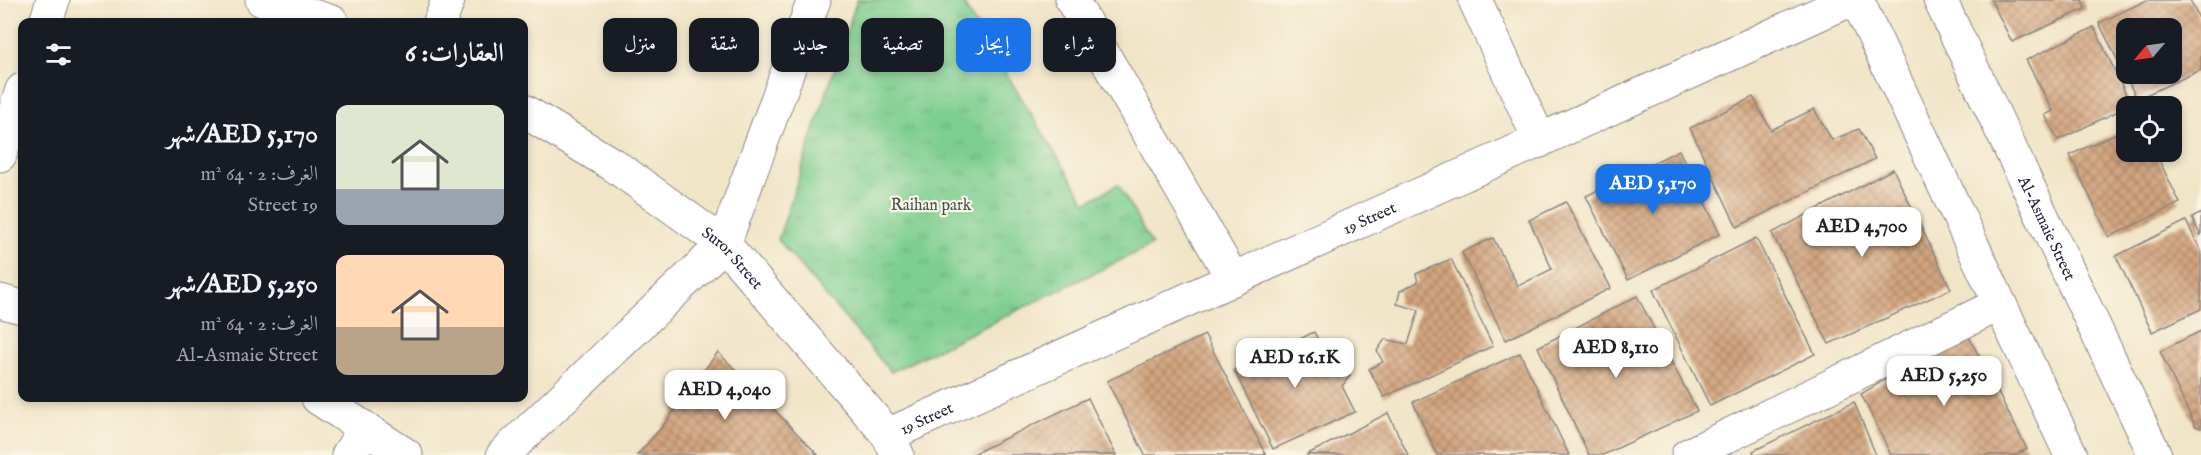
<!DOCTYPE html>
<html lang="ar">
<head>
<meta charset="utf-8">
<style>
  :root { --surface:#171b24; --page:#20242c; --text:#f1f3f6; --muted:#9ea1a6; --accent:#1a73e8 }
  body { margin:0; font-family:"IM FELL English",Amiri,serif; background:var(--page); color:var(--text); direction:rtl; height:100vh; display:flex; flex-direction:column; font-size:22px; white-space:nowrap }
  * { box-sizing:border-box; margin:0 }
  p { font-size:20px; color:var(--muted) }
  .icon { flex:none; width:33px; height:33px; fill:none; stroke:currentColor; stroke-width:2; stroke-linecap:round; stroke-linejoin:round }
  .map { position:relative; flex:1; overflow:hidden; direction:ltr }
  .details { position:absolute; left:18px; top:18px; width:510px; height:384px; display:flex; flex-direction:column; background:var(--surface); border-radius:12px; box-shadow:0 3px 9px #0003; direction:rtl }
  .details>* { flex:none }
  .hud { position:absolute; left:546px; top:18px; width:570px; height:54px; direction:rtl; display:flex; gap:12px }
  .needle { width:39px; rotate:241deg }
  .controls { position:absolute; left:2116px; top:18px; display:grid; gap:12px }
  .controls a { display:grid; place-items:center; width:66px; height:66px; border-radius:12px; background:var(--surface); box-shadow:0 3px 9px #0003; font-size:30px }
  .price { position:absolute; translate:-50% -51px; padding:0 14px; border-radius:12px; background:#fff; color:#222; font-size:20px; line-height:39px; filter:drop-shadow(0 2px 3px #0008) }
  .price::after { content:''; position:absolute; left:50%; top:36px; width:18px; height:14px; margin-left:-9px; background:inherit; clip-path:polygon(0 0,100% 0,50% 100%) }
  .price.active { background:var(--accent); color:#fff }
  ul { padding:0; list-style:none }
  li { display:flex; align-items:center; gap:18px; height:150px; padding:0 24px }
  li span { display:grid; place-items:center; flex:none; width:168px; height:120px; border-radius:12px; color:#555 }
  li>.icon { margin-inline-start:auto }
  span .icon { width:72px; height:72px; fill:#fffc; stroke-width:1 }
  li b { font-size:26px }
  h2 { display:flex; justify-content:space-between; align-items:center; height:72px; padding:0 24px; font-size:26px }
  .pill { padding:0 21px; border-radius:12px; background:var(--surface); box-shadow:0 3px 9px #0003; font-size:21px; line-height:54px }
  .pill.active { background:var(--accent); color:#fff }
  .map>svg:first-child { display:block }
  .grass { fill:url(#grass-tufts); stroke:#507866; stroke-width:1.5 }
  .building { fill:url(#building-cross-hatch); fill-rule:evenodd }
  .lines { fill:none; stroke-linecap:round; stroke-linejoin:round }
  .street-casing { stroke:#8a8482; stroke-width:35 }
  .secondary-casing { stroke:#8a8482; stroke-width:35 }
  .street { stroke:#fff; stroke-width:33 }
  .secondary { stroke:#fff; stroke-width:33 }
  .labels { text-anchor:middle; stroke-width:4.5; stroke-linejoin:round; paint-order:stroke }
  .park-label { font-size:16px; fill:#3d5654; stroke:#fcf5e5 }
  .street-label { font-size:16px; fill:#22223b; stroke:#fcf5e5 }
</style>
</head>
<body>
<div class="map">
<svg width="2201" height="455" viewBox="0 0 2201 455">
  <defs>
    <pattern id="grass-tufts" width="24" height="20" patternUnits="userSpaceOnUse" patternTransform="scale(1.5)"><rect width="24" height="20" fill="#7dce90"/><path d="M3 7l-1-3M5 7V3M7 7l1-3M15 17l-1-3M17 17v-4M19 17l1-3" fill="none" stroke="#6cb17d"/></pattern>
    <pattern id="building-cross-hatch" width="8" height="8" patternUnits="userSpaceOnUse" patternTransform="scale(1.5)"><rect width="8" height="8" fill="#d3a57f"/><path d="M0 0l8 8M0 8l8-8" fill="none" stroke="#ab8669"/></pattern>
  </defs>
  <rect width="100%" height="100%" fill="#fcf5e5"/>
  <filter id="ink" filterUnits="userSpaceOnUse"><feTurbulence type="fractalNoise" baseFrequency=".0167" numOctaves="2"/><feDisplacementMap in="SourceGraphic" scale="12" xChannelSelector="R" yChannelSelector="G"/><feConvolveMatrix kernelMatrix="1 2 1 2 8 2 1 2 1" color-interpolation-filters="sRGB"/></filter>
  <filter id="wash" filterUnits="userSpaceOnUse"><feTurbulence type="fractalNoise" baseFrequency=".008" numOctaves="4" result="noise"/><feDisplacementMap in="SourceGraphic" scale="24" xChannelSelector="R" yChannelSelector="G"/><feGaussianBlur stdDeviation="1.35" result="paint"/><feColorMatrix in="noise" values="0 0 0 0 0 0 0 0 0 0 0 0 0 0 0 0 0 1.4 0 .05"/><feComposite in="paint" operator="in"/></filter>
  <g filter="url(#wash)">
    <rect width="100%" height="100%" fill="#f1e5c8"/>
    <path class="grass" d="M857,0h104l125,203 32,-19 34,61 -261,127 -113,-132z"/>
    <g id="blocks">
      <g class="building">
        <path d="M1991,0h91l3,9 -73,33z"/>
        <path d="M2147,0h43l11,23v47l-64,29 -38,-76zM2127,28h45v46h-45z"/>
        <path d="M2094,27l37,78 -73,35 -13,-25 8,-4 -27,-51z"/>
        <path d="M1753,97l18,33 43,-21 18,31 27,-11 16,30 -138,68 -47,-99z"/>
        <path d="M2127,128v24h28l25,51 -71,34 -39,-82z"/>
        <path d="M1679,150l41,84 -92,46 -42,-84z"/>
        <path d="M1893,169l58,120 -122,55 -57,-111z"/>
        <path d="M1566,202l45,86 -105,52 -44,-88 31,-14 25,48 34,-17 -23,-49z"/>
        <path d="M2201,213v23l-9,-18z"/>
        <path d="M2186,221l15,30v58l-49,23 -36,-76z"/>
        <path d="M1756,238l59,116 -105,52 -57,-116z"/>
        <path d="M1451,259l42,87 -109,51 -15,-28 14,-7 -6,-11 8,-12 23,5 11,-34 -22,-6 3,-13 18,-9 -2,-8z"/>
        <path d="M1637,296l60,115 -94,44h-14l-51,-108z"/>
        <path d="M1966,331l61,118 -11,6h-125l-30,-61z"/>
        <path d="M2201,331v97l-6,-2 -35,-75z"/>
        <path d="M1314,332l12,22 16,6 8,16 -8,10 13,26 -82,37 -39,-79 29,-14 -2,-8 20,-10 3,9z"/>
        <path d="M1205,335l61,120h-121l-38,-74z"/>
        <path d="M718,352l100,103h-181l25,-28z"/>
        <path d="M1520,353l49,102h-132l-24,-53z"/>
        <path d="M1088,398l28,57h-145z"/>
        <path d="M1854,402l22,53h-122l-1,-4z"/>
        <path d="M1388,413l20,42h-102z"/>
      </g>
    </g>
  </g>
  <g filter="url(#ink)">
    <use href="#blocks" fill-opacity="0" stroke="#8a8482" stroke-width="1.5"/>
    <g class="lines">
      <defs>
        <g id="street">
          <path d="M262,0l70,22"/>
          <path d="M1072,0l161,279"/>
          <path d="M1475,0l65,141"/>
          <path d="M46,22l7,-22"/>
          <path d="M440,22l8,-22"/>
          <path id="s1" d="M524,111l91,55 109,78 164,191 9,19"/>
          <path d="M0,155l22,-65"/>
          <path d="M0,301l22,6"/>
          <path d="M318,398l88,57"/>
          <path id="s2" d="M888,435l962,-435"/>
          <path d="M348,455l17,-27"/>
          <path d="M503,455l221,-211 90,-244"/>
          <path d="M1688,455l310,-150"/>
        </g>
        <g id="secondary">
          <path d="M1857,0l214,455"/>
          <path id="s3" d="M1940,0l215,455"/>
        </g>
      </defs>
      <use href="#street" class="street-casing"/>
      <use href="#secondary" class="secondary-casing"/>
      <use href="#street" class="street"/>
      <use href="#secondary" class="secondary"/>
    </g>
  </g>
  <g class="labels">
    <g class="park-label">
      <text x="931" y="210">Raihan park</text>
    </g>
    <g class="street-label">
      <text dy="6" stroke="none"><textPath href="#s2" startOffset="528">19 Street</textPath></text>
      <text dy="6" stroke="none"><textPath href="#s3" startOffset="252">Al-Asmaie Street</textPath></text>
      <text dy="6" stroke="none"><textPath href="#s1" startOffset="256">Suror Street</textPath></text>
      <text dy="6" stroke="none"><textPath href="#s2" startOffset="42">19 Street</textPath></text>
    </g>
  </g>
</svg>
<div class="controls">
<a><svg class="needle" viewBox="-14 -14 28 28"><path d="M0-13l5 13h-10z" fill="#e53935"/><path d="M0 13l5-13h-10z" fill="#9ea1a6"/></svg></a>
<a><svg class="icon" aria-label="locate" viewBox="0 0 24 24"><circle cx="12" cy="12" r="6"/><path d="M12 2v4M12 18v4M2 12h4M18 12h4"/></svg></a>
</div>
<b class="price active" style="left:1653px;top:215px">AED 5,170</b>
<b class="price" style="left:1862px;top:258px">AED 4,700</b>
<b class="price" style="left:1616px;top:379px">AED 8,110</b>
<b class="price" style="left:1295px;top:389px">AED 16.1K</b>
<b class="price" style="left:1944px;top:407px">AED 5,250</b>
<b class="price" style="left:725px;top:421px">AED 4,040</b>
<div class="hud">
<a class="pill">شراء</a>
<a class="pill active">إيجار</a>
<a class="pill">تصفية</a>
<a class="pill">جديد</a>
<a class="pill">شقة</a>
<a class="pill">منزل</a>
</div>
<section class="details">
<h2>العقارات: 6<svg class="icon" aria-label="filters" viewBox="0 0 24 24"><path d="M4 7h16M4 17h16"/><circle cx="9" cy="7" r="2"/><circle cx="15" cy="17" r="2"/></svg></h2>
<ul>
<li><span style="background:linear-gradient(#dfe7d0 70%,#9aa5b1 0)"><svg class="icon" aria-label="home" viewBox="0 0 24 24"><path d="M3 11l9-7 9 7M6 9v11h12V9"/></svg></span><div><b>AED 5,170/شهر</b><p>الغرف: 2 · 64 m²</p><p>19 Street</p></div></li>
<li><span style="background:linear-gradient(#ffd9b3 60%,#b9a48a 0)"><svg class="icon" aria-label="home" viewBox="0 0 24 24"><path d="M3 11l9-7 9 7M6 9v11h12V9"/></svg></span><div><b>AED 5,250/شهر</b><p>الغرف: 2 · 64 m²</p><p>Al-Asmaie Street</p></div></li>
</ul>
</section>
</div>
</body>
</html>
